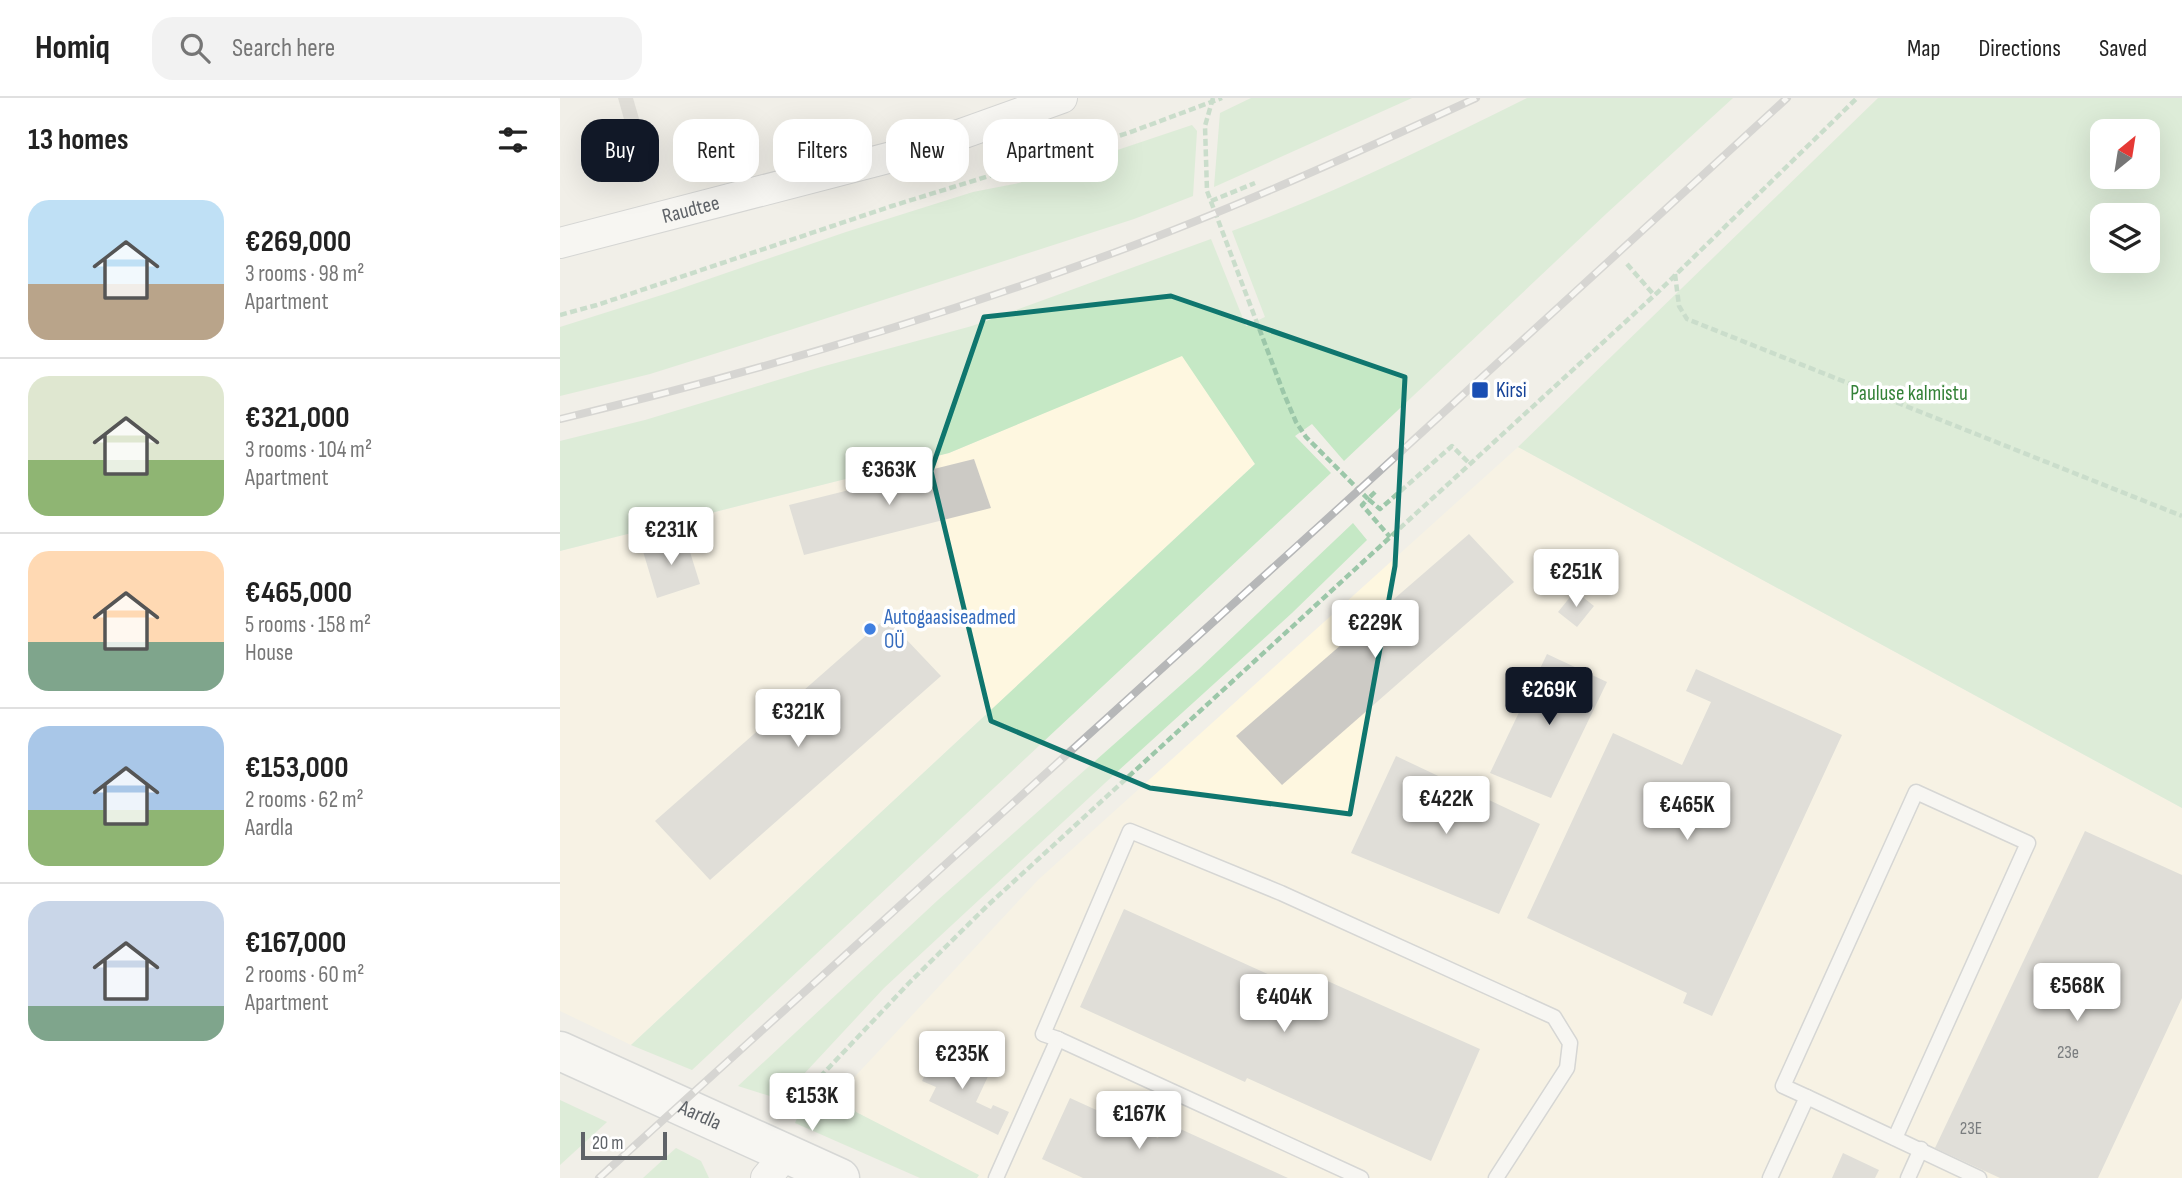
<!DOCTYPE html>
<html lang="en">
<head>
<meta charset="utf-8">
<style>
  :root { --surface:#fff; --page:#f2f2f2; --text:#222; --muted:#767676; --line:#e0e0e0; --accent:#111827 }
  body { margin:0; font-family:"Sofia Sans Condensed",sans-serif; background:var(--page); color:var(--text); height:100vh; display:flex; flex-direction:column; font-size:26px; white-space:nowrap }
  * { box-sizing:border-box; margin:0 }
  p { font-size:23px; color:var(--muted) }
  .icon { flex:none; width:38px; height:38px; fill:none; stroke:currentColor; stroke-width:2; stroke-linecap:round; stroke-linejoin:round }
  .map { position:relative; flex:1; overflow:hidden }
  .sheet { display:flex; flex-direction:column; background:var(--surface); width:560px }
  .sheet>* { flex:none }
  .banner { position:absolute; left:21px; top:21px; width:665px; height:63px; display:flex; gap:14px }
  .needle { width:46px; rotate:30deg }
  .controls { position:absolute; left:1530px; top:21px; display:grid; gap:14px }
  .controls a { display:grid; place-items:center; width:70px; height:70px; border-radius:14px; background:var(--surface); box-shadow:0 7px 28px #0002; font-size:35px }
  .scale { position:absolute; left:21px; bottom:18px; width:86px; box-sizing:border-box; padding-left:7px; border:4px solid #5f6368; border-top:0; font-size:19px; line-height:24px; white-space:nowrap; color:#5f6368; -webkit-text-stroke:5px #fff; paint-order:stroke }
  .price { position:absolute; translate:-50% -60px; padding:0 16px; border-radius:7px; background:#fff; color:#222; font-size:23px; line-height:46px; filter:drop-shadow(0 2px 4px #0008) }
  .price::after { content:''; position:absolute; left:50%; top:42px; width:21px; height:16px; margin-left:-10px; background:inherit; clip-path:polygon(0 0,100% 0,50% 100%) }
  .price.selected { background:var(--accent); color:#fff }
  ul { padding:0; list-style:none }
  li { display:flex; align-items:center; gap:21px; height:175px; padding:0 28px }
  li+li { border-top:2px solid var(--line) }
  li span { display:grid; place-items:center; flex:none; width:196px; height:140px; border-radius:21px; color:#555 }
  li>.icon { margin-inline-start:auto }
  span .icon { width:84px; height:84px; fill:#fffc; stroke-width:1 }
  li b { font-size:30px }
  h2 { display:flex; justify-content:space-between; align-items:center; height:84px; padding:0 28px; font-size:30px }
  .pill { padding:0 24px; border-radius:21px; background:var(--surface); box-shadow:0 7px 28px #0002; font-size:24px; line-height:63px }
  .pill.selected { background:var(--accent); color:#fff }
  header { display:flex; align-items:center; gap:42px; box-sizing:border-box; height:98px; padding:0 35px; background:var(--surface); border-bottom:2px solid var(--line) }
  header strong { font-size:33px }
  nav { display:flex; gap:38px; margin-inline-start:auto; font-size:24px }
  .search { width:490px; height:63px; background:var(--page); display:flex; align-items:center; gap:18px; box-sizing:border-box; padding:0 24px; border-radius:21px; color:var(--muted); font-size:26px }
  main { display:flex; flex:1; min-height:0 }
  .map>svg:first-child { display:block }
  .commercial { fill:#fef7e0 }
  .green { fill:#c5e8c5; fill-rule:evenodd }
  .building { fill:#cccac5 }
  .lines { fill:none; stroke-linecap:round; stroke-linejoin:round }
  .lane-casing { stroke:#b5b8bc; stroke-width:17 }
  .street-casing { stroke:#b5b8bc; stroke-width:32 }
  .secondary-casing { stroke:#b6babf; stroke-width:41 }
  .path { stroke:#9cc7a9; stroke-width:4.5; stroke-dasharray:7 3.5; stroke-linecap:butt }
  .lane { stroke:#fff; stroke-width:14 }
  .street { stroke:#fff; stroke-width:30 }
  .secondary { stroke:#fff; stroke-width:38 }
  .rail-casing { stroke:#b6b7b8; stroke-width:8 }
  .rail { stroke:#fff; stroke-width:5; stroke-dasharray:16; stroke-linecap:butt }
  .marked { fill:none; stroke:#0f766e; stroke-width:5; stroke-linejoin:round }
  .transit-dot { fill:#1a4fb4; stroke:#fff; stroke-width:2.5 }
  .shop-dot { fill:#3f7fe0; stroke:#fff; stroke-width:2.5 }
  .labels { text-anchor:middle; stroke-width:7; stroke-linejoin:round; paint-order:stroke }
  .number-label { font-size:18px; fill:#7a7d7f }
  .street-label { font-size:21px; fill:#5f6368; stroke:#fff }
  .transit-label { font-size:21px; fill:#164399; stroke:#fff; text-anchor:start }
  .park-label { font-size:21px; fill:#348238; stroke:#fff }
  .shop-label { font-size:21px; fill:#366cbe; stroke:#fff; text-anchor:start }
</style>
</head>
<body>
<header>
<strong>Homiq</strong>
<div class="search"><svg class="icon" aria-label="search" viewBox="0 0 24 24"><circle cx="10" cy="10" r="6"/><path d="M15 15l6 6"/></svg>Search here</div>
<nav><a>Map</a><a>Directions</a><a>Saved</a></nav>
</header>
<main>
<section class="sheet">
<h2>13 homes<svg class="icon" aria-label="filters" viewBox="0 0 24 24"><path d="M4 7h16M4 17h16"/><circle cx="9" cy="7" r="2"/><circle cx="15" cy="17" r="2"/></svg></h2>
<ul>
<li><span style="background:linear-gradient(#bfe0f5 60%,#b9a48a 0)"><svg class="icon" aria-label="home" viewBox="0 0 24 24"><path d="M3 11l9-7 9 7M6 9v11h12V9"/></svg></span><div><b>€269,000</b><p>3 rooms · 98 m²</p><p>Apartment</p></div></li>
<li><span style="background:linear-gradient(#dfe7d0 60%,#8fb573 0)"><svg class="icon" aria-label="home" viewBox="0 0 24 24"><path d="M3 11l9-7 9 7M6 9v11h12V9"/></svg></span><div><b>€321,000</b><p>3 rooms · 104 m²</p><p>Apartment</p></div></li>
<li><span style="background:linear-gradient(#ffd9b3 65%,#7fa58c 0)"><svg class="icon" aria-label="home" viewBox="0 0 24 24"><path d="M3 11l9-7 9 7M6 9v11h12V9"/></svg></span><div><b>€465,000</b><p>5 rooms · 158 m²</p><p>House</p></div></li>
<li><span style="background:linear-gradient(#a9c7e8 60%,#8fb573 0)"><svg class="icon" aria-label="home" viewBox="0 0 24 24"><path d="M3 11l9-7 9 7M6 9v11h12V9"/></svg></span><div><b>€153,000</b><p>2 rooms · 62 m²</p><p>Aardla</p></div></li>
<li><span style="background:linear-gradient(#c9d6e8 75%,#7fa58c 0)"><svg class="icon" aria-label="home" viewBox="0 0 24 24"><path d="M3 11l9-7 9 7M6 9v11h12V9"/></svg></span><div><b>€167,000</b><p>2 rooms · 60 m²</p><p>Apartment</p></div></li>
</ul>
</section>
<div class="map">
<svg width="1622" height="1080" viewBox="0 0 1622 1080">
  <rect width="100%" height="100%" fill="#f1efe8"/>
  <g class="commercial">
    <path d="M622,257l73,109 -624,581 -71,-34v-460l389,-98z"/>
    <path d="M958,349l664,361v370h-1218l-143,-65 217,-233z"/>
  </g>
  <g class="green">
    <path d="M691,0h161l-198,89 6,-74z"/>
    <path d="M967,0h206l-126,115 -263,248 -32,-37 -17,12 36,37 -639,597 -61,-25 624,-581 -73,-108 -233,97 -389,98v-110l85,-21 176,-53 151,-41 239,-87 35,87 19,-9 -33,-86c101,-37 198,-85 295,-133z"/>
    <path d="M1318,0h304v710l-664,-361zM1542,33h45v46h-45zM1542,117h45v46h-45z"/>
    <path d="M632,27l5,6 -4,65 -59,23 -344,111 -140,44 -90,22v-69l108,-34 178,-61 127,-40 46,-9z"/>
    <path d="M793,425l14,17 -75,73 -174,158 -234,217 -95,102 -16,7 -35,-11 200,-186 261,-231z"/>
    <path d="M266,985l19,9 11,20 123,63 -2,3h-57l-125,-55 6,-14z"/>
    <path d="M0,1002l47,22 -47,43z"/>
    <path d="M116,1050l25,13 8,17h-66z"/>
  </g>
  <g class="building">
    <path d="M58,0h15l7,24 -14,4z"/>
    <path d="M414,361l17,49 -187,47 -15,-50z"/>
    <path d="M909,436l45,48 -232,203 -46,-49z"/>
    <path d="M125,438l15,48 -43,14 -15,-50z"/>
    <path d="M1015,493l19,15 -17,21 -19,-15z"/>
    <path d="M326,520l55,58 -231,204 -55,-59z"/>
    <path d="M987,556l60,28 -56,116 -61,-25z"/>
    <path d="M1136,571l146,66 -130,281 -29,-13 4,-10 -160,-75 86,-185 69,32 29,-63 -25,-11z"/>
    <path d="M836,658l144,68 -41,90 -148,-61z"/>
    <path d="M1525,733l97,44v123l-84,180h-98l-65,-30z"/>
    <path d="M564,811l192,87 7,-17 157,70 -49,112 -184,-83 -2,4 -165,-75z"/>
    <path d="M377,950l53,24 -14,30 15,7 2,-4 16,7 -11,23 -69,-34 7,-14 -14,-6z"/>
    <path d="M510,1000l88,40 7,-16 123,56h-205l-41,-19z"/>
    <path d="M1283,1055l36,17 -4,8h-43z"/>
  </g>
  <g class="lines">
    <defs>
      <g id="lane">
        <path d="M498,941l-15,-5 87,-203 151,62 273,124 16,26 -3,25 -71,110"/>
        <path d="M1247,999l-24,-11 133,-294 112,51 -133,295"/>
        <path d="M436,1080l62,-139 303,139"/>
        <path d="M1210,1080l37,-81 172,81"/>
        <path d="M1348,1080l13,-29"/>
      </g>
      <g id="street">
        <path id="s1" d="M0,145l351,-91 151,-54"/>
        <path d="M206,1080l20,-24"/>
      </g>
      <g id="secondary">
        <path id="s2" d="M0,953l280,127"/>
      </g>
    </defs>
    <use href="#lane" class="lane-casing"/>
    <use href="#street" class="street-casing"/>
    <use href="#secondary" class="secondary-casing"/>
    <g class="path">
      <path d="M653,0l-8,28 2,65 77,203 12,28 10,15 62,62 -6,6 28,32"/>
      <path d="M651,103l44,-18"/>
      <path d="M1067,166l27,31"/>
      <path d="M1115,176l4,32 8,13 495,197"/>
      <path d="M0,217l37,-10 295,-99 236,-73 94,-35"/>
      <path d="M815,394l-7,7 12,10 72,-63 18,18"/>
      <path d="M224,1017l125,-132 78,-77 671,-614 199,-194"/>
    </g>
    <use href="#lane" class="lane"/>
    <use href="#street" class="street"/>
    <use href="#secondary" class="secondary"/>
    <defs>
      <g id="rail">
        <path d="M0,321c189,-45 374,-100 556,-167 122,-45 242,-100 360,-154"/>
        <path d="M39,1080l760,-688 428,-392"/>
      </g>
    </defs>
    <use href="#rail" class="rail-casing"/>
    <use href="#rail" class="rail"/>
  </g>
  <path d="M0 0H1622V1080H0ZM611,198l234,81 -10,189 -45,248 -200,-26 -159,-67 -60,-250 53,-154z" fill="#f1efe8" fill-opacity=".55" fill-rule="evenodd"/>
  <path class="marked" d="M611,198l234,81 -10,189 -45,248 -200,-26 -159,-67 -60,-250 53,-154z"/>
  <rect class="transit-dot" x="911" y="283" width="18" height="18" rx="3.5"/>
  <circle class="shop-dot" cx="310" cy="531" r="7"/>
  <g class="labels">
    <g class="number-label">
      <text x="1508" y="960">23e</text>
      <text x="1411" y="1036">23E</text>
    </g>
    <g class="street-label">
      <text dy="7" stroke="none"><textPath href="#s1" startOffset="135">Raudtee</textPath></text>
      <text dy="7" stroke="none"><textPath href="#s2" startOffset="154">Aardla</textPath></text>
    </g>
    <g class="transit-label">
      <text x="936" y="299">Kirsi</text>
    </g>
    <g class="park-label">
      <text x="1349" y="302">Pauluse kalmistu</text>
    </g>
    <g class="shop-label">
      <text x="324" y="526">Autogaasiseadmed<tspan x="324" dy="24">OÜ</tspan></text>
    </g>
  </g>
</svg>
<div class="controls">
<a><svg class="needle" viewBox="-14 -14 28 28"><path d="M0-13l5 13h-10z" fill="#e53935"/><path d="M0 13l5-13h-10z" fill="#767676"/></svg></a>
<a><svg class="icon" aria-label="layers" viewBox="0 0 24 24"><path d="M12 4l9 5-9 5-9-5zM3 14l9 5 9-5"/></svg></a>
</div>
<div class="scale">20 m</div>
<b class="price" style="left:329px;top:409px">€363K</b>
<b class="price" style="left:111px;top:469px">€231K</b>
<b class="price" style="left:1016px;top:511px">€251K</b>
<b class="price" style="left:815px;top:562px">€229K</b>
<b class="price selected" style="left:989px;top:629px">€269K</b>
<b class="price" style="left:238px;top:651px">€321K</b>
<b class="price" style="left:886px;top:738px">€422K</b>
<b class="price" style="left:1127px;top:744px">€465K</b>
<b class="price" style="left:1517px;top:925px">€568K</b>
<b class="price" style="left:724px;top:936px">€404K</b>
<b class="price" style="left:402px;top:993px">€235K</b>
<b class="price" style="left:252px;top:1035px">€153K</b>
<b class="price" style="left:579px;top:1053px">€167K</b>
<div class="banner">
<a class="pill selected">Buy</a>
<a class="pill">Rent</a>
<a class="pill">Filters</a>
<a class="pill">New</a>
<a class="pill">Apartment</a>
</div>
</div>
</main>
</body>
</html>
